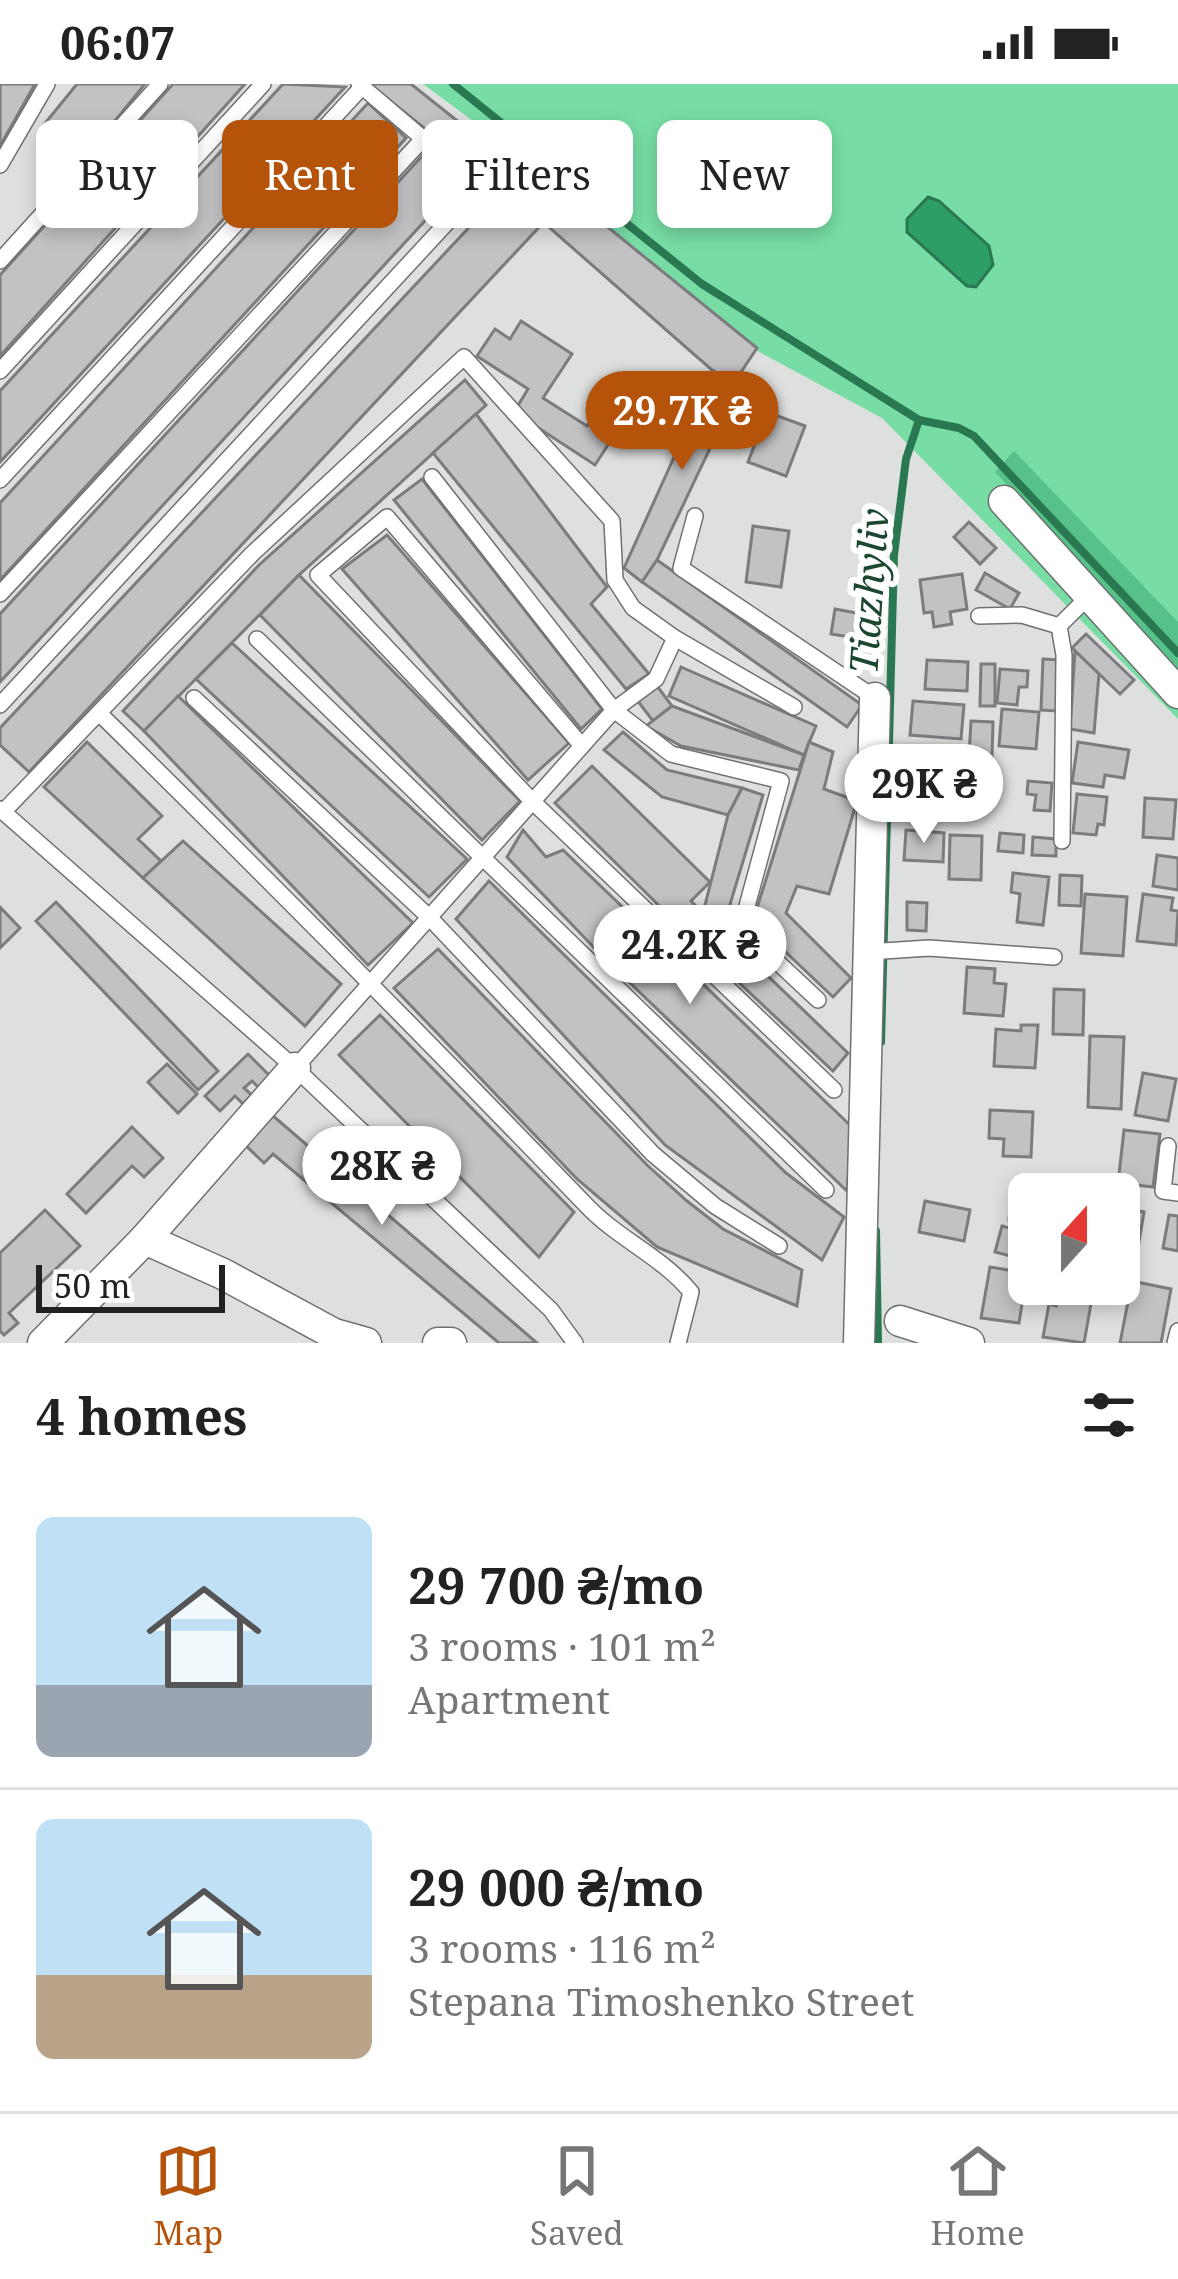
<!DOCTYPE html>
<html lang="en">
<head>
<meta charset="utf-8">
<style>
  :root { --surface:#fff; --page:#f2f2f2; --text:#222; --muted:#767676; --line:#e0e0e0; --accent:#b45309 }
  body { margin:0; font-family:"Noto Serif",serif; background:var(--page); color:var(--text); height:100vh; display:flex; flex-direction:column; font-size:45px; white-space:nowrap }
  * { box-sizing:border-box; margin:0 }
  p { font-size:39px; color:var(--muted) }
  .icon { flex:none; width:66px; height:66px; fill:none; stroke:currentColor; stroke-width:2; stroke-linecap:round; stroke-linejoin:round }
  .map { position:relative; height:1259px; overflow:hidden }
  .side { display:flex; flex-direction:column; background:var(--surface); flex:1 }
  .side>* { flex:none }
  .guide { position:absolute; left:36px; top:36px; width:1107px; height:108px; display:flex; gap:24px }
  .needle { width:78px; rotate:21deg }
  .buttons { position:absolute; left:1008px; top:1089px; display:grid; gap:24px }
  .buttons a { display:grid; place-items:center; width:132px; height:132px; border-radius:18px; background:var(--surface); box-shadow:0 6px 18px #0003; font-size:60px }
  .scale { position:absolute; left:36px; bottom:30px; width:189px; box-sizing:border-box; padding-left:12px; border:6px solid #202120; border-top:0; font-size:33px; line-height:42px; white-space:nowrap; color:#202120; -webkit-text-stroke:9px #fff; paint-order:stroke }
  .price { position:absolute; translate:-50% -102px; padding:0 27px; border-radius:42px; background:#fff; color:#222; font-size:39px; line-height:78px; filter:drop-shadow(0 3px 6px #0008) }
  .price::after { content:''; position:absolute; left:50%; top:72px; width:36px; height:27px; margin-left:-18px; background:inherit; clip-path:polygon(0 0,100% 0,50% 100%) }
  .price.selected { background:var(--accent); color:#fff }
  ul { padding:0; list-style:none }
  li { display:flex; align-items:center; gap:36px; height:300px; padding:0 36px }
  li+li { border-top:3px solid var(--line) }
  li span { display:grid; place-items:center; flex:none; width:336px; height:240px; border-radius:18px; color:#555 }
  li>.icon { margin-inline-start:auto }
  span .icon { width:144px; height:144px; fill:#fffc; stroke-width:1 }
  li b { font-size:51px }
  h2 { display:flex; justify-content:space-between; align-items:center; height:144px; padding:0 36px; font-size:51px }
  .tag { padding:0 42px; border-radius:18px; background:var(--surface); box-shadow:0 6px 18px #0003; font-size:42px; line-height:108px }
  .tag.selected { background:var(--accent); color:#fff }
  .status { display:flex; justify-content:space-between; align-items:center; height:84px; padding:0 60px; background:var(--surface); direction:ltr }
  .status svg { height:33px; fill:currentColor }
  .dock { display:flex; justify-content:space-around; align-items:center; height:168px; border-top:3px solid var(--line); background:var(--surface); font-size:33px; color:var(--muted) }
  .dock a { display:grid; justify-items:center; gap:6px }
  .dock .selected { color:var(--accent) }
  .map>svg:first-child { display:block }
  .green { fill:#77dda4 }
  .forest { fill:#56c189 }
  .water { fill:#2e9e68; stroke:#2a7852; stroke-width:3 }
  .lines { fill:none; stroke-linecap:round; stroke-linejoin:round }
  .stream { stroke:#2a7852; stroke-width:8 }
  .building { fill:#c2c2c5; stroke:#7c7c7f; stroke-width:3 }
  .service-casing { stroke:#6d716f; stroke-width:18 }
  .minor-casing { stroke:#6d716f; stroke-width:33 }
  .service { stroke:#fff; stroke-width:15 }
  .minor { stroke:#fff; stroke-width:30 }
  .labels { text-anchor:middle; stroke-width:12; stroke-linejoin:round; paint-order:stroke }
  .water-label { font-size:39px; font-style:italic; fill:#1b4730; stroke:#fff }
</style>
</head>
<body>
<div class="status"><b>06:07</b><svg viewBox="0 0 49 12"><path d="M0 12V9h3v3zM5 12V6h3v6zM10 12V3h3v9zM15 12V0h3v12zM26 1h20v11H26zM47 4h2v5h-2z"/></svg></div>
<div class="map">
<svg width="1178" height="1259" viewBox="0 0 1178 1259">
  <rect width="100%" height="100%" fill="#dde0de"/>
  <path class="green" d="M423,0h755v635l-296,-301 -130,-70 -199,-168z"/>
  <path class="forest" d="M1014,367l164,171v49l-183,-199z"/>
  <path class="water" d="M928,113l11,4 50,45 4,19 -17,22 -9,-1 -60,-54v-13z"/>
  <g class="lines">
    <g class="stream">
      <path d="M453,0l249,200 217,136 40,8 15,8 204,217"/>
      <path d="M881,958l13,-487 12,-96 13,-39"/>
      <path d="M876,1147l2,112"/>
    </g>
  </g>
  <g class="building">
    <path d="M0,0h35l-35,62z"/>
    <path d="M77,0h68l-62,76 -41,-33z"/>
    <path d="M173,0h72l-245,272v-81z"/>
    <path d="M283,0l62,3 -345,375v-71z"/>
    <path d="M369,0h42l88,70 -16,21z"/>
    <path d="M368,19l38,35 -406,442v-77z"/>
    <path d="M423,71l34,31 -457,496v-68z"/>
    <path d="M521,88l37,35 -529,565 -29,-27v-17z"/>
    <path d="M568,111l189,153 -22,33 -22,-10 -170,-149z"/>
    <path d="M521,237l51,33 -29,44 44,28 27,-41 23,15 -42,65 -81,-53 14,-23 -51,-33 18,-27 15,10z"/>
    <path d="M713,287l28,12 -84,177 -15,22 -18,-14z"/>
    <path d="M465,296l21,25 -187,170 -155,156 -21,-20 136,-146z"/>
    <path d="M767,328l38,14 -19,50 -38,-14z"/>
    <path d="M476,330l131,173 -16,17 58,70 -23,15 -193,-236z"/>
    <path d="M422,395l180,230 -21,20 -187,-229z"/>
    <path d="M969,438l27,26 -16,16 -26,-27z"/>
    <path d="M753,442l36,5 -8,56 -35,-5z"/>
    <path d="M387,451l182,208 -41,37 -186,-211z"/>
    <path d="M657,476l205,145 -15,22 -205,-145z"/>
    <path d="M985,489l34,20 -9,16 -34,-19z"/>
    <path d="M962,490l5,35 -17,3 2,12 -18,3 -2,-15 -8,1 -4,-33z"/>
    <path d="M299,491l221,226 -38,39 -222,-225z"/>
    <path d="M835,525l38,7 -4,24 -38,-6z"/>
    <path d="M1086,550l48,46 -14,14 -48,-46z"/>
    <path d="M232,559l235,216 -38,38 -233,-218z"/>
    <path d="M1075,567l24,23 -5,59 -24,-4z"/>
    <path d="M1043,575l16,1 -2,51 -16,-1z"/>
    <path d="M927,576l41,2 -1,29 -42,-2z"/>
    <path d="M981,580h14v42h-15z"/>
    <path d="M681,583l135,59 -12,29 -135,-59z"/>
    <path d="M1000,585l28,2 -1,16h-8l-2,18 -20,-2z"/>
    <path d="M657,602l15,20 -19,15 -16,-21z"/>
    <path d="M178,612l235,227 -45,42 -224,-234z"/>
    <path d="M913,617l51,4 -3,34 -51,-4z"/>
    <path d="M672,622l132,49 -5,15 -118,-24 -35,-20z"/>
    <path d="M1002,625l37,3 -3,37 -37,-3z"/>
    <path d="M971,637l22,1 -1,35 -23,-1z"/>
    <path d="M623,648l44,38 75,18 -14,27 -66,-18 -58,-47z"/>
    <path d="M87,658l75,74 -24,23 23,22 -18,17 -99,-91z"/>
    <path d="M809,658l24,10 -9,37 33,12 -28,93 -32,-8 -11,27 65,65 -18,19 -80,-76z"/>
    <path d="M1078,658l51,8 -5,28 -19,-3 -2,12 -31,-4z"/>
    <path d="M911,671l41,2 -2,49 -31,-2v-12h-9z"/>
    <path d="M592,682l118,116 -19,19 28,28 -18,18 -146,-144z"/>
    <path d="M1028,697l24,2 -2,28 -16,-1 2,-15 -9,-1z"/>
    <path d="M742,704l21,7 -41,136 -19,-18 25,-98z"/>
    <path d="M1077,710l30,3 -3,28 -6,-1 -2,11 -23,-2z"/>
    <path d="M1145,714l31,2 -3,39 -30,-2z"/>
    <path d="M523,746l23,27 17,-7 290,278 -6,63 -241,-231 -99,-103z"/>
    <path d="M906,746l38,3 -1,29 -39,-2z"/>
    <path d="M1000,749l24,2 -1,18 -25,-2z"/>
    <path d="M950,751l32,1 -1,44 -32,-1z"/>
    <path d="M1033,753l23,2v17l-24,-1z"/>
    <path d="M183,757l158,143 -36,42 -162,-148z"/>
    <path d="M1157,771l21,3v32l-25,-4z"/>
    <path d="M1013,789l36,4 -6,48 -26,-3 3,-28 -9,-2z"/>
    <path d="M1060,791l22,1 -1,30 -22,-1z"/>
    <path d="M489,797l297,292 58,44 -22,43 -157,-115 -209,-226z"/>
    <path d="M1085,810l42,3 -4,59 -42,-3z"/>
    <path d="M1143,810l30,4 -2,12 7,1 -2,34 -39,-4z"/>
    <path d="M56,818l162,169 -20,19 -162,-169z"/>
    <path d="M907,818l20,1 -1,28 -19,-1z"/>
    <path d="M0,823l20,21 -20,20z"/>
    <path d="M719,845l129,124 -15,18 -132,-124z"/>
    <path d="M438,865l209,216 40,36 36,28 79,41 -5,36 -140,-59 -80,-68 -183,-191z"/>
    <path d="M967,883l28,2 -1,14 12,1 -3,32 -39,-3z"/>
    <path d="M1054,905l30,1 -1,45 -30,-1z"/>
    <path d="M380,931l194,197 -35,45 -200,-202z"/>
    <path d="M1021,941h17l-3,43 -41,-2 2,-37 25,2z"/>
    <path d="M1090,952l34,1 -3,72 -33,-2z"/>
    <path d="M248,970l24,24 -11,12 -9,-9 -8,7 8,7 -9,9 -8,-8 -15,15 -15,-15z"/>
    <path d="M167,980l30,30 -19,19 -30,-31z"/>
    <path d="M1143,989l33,6 -8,42 -33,-6z"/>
    <path d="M990,1026l43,2 -2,45 -28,-1 1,-17 -15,-1z"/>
    <path d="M272,1031l265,228h-38l-226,-189 -9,9 -20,-19z"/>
    <path d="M132,1043l31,31 -19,19 -12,-11 -46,47 -19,-19z"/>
    <path d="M1124,1046l36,4 -7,53 -35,-4z"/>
    <path d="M1011,1116l18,2v20l-20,-2z"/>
    <path d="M925,1117l45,9 -6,31 -45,-9z"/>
    <path d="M1119,1123l25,5 -6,36 -19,-3z"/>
    <path d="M45,1126l35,36 -71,67 9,10 -14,12 -4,-4v-78z"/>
    <path d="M1169,1131l9,1v35l-15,-3z"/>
    <path d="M1002,1142l26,7 -6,26 -27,-7z"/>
    <path d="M990,1183l37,6 -8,50 -38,-5z"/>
    <path d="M1132,1197l39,8 -10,54h-41z"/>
    <path d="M1058,1208l34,6 -8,45 -41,-6 6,-33 7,2z"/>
  </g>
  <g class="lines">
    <defs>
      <g id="service">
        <path d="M0,81l47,-81"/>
        <path d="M0,177l160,-177"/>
        <path d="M0,287l263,-287"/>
        <path d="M432,393l182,233 57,44 110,27 -40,147 77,72"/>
        <path d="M0,396l362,-393"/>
        <path d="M695,432l-14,52 194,130"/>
        <path d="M0,510l423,-455"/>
        <path d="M979,532l43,-1 37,11"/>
        <path d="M257,555l569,551"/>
        <path d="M194,614l235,219 224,237 62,52 64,40"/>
        <path d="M0,621l480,-518 -121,-103"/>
        <path d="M99,629c165,162 327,326 487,492 32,34 75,51 105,87l-13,51"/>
        <path d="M582,662l-195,-229 -69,58 214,226 302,289"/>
        <path d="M0,725l295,259 256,242 24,33"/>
        <path d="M3,728l249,-258 212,-197 148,164 3,59 18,28 42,30 119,69"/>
        <path d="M1062,757l2,-186 -5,-29 30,-30"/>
        <path d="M868,868l61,-4 125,9"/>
        <path d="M295,984l319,-358 42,-31 19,-41"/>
        <path d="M1168,1062l-5,45 15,2"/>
        <path d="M1175,1259l3,-12"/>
      </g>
      <g id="minor">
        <path d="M1004,417l174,192"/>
        <path d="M145,1155l78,35 111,60 32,9"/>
        <path d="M900,1237l69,22"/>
        <path d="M43,1259l102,-104 150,-171"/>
        <path d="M438,1259h13"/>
        <path d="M859,1259l16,-645"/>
      </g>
    </defs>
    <use href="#service" class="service-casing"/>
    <use href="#minor" class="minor-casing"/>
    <use href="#service" class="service"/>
    <use href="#minor" class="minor"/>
  </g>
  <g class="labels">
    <g class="water-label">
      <text transform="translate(869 507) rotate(-86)" y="14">Tiazhyliv</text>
    </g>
  </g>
</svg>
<div class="buttons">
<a><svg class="needle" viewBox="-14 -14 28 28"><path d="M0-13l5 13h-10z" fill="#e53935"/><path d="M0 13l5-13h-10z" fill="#767676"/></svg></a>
</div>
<div class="scale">50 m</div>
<b class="price selected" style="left:682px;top:389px">29.7K ₴</b>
<b class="price" style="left:924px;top:762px">29K ₴</b>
<b class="price" style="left:690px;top:923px">24.2K ₴</b>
<b class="price" style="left:382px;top:1144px">28K ₴</b>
<div class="guide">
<a class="tag">Buy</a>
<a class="tag selected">Rent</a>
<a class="tag">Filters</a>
<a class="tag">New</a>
</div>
</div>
<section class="side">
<h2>4 homes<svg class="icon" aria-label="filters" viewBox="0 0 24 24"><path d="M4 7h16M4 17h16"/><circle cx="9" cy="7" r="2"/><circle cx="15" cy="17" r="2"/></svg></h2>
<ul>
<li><span style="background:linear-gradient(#bfe0f5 70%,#9aa5b1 0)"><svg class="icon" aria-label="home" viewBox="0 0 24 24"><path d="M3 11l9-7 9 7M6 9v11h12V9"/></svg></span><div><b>29 700 ₴/mo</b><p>3 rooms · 101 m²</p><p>Apartment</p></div></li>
<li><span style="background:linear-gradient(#bfe0f5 65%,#b9a48a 0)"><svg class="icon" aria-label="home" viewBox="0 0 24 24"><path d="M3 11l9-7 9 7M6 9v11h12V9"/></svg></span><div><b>29 000 ₴/mo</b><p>3 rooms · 116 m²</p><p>Stepana Timoshenko Street</p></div></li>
</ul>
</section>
<nav class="dock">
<a class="selected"><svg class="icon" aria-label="map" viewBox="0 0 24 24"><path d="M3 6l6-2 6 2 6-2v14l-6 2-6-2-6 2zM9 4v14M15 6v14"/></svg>Map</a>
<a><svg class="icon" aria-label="saved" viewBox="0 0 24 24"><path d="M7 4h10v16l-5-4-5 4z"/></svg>Saved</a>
<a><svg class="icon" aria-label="home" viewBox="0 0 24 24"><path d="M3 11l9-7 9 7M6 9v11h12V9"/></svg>Home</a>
</nav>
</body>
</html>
